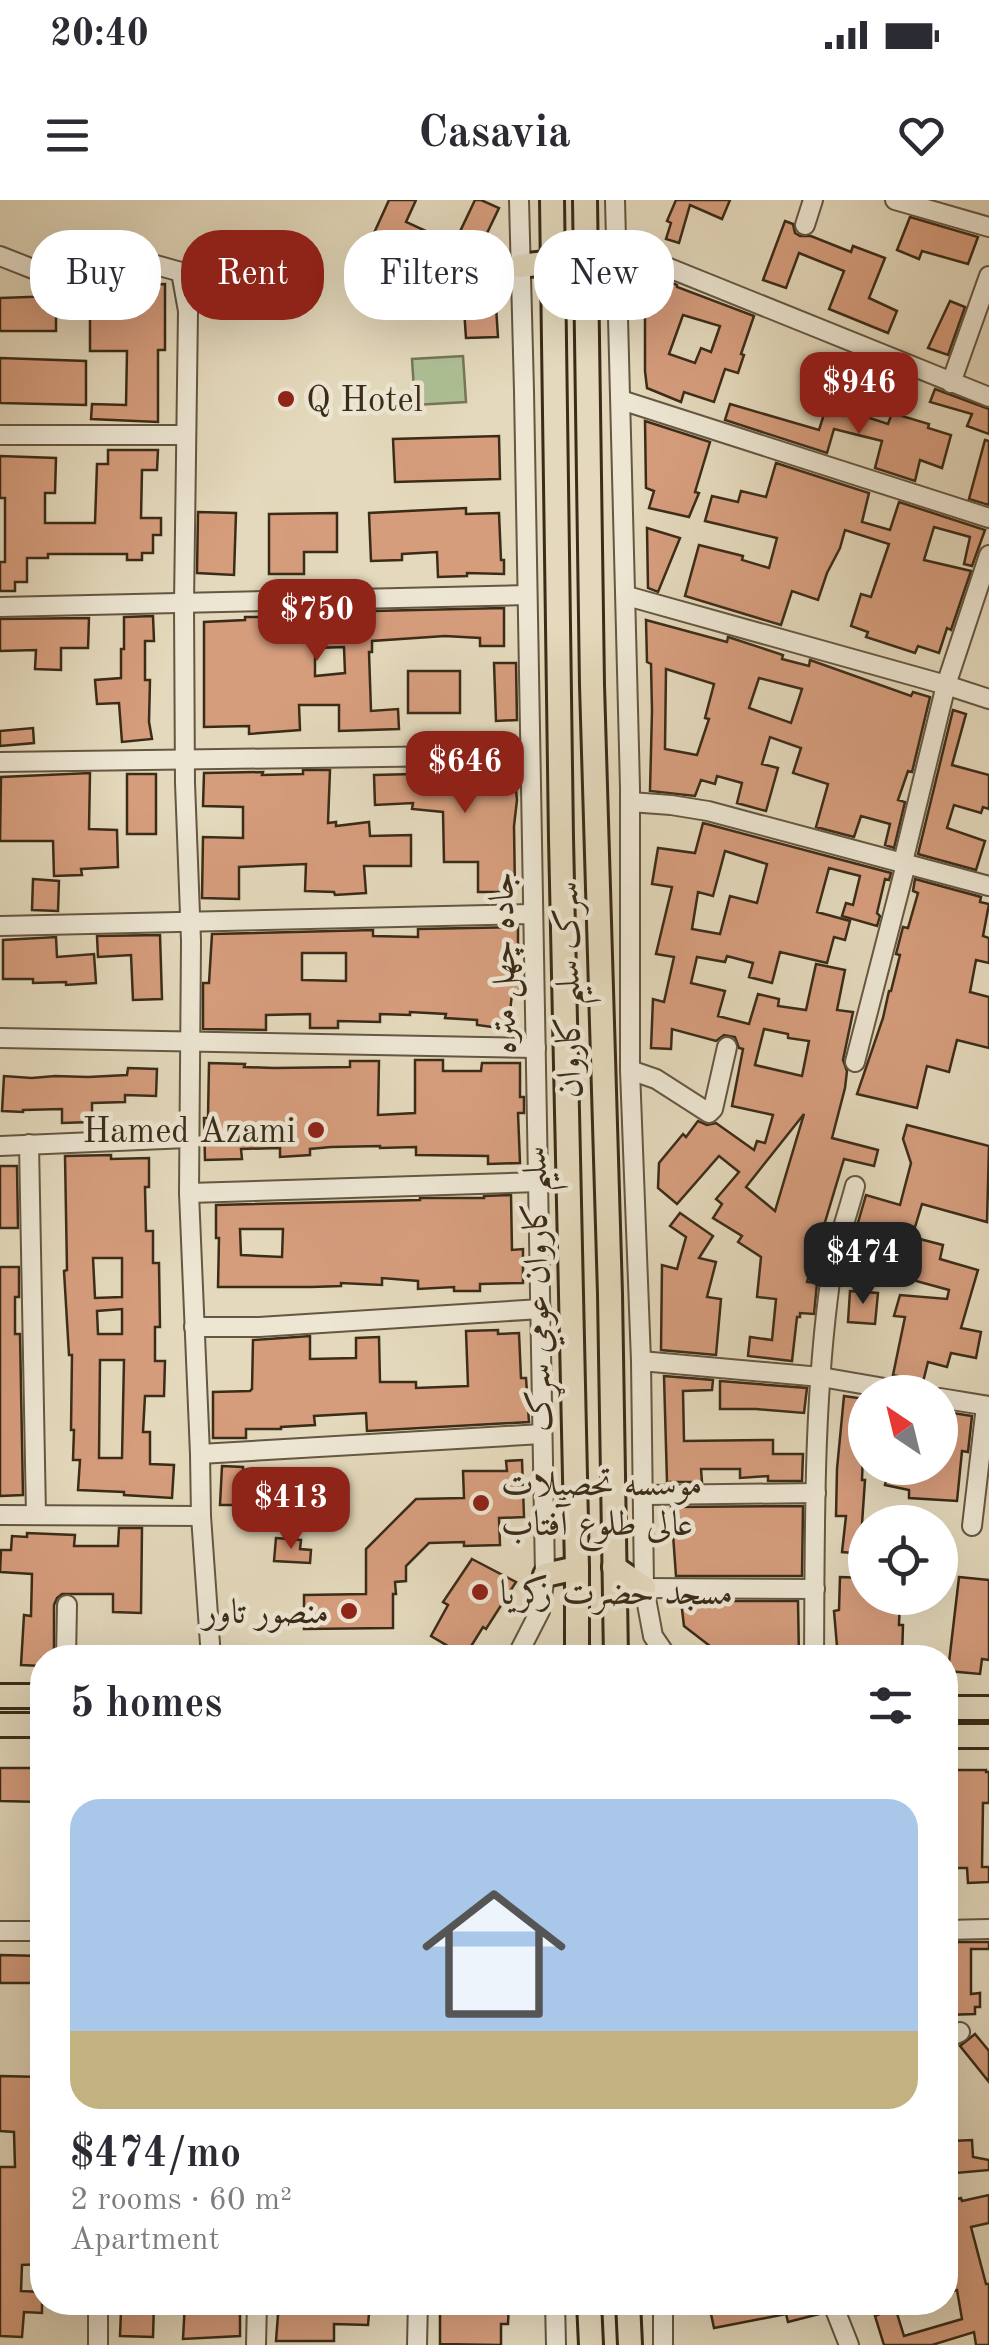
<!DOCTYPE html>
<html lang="en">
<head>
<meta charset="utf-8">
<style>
  :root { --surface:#fff; --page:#f2f2f3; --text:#2b2b33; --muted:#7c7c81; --accent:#8f2418 }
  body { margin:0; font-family:"Old Standard TT",Amiri,serif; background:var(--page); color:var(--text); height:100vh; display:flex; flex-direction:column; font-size:38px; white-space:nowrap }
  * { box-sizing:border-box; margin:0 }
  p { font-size:32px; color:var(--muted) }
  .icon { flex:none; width:55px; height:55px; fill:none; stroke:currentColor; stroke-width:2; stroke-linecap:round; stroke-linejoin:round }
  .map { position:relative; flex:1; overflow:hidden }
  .side { position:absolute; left:30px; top:1445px; width:928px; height:670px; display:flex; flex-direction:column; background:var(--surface); border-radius:40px; box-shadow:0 10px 40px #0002 }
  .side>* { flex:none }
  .hud { position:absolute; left:30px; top:30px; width:930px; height:90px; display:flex; gap:20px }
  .needle { width:65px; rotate:325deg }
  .fabs { position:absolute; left:848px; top:1175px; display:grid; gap:20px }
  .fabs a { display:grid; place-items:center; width:110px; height:110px; border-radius:50%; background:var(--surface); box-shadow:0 10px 40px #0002; font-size:50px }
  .price { position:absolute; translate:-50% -85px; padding:0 22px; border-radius:20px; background:var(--accent); color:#fff; font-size:32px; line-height:65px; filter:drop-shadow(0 2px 5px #0008) }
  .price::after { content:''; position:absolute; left:50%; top:60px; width:30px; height:22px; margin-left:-15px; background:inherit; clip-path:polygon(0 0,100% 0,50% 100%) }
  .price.current { background:#222; color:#fff }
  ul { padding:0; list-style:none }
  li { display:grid; align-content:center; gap:20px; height:530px; padding:0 40px }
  li span { display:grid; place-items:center; height:310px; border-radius:30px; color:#555 }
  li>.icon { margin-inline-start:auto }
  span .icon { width:180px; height:180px; fill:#fffc; stroke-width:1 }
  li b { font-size:42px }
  h2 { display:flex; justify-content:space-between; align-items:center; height:120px; padding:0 40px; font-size:42px }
  .tag { padding:0 35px; border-radius:40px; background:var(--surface); box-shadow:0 10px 40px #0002; font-size:35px; line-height:90px }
  .tag.current { background:var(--accent); color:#fff }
  .status { display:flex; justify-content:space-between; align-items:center; height:70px; padding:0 50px; background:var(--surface); direction:ltr }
  .status svg { height:28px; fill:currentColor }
  header { display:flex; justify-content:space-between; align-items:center; height:130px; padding:0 40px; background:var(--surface); font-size:45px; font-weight:700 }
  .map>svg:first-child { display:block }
  .green { fill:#aec096; stroke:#747657; stroke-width:2.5 }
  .building { fill:#d69d7d; stroke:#3b2c18; stroke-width:2.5; fill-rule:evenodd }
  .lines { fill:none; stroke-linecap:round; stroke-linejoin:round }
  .minor-casing { stroke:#655741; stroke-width:22 }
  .major-casing { stroke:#3b2c18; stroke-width:28 }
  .minor { stroke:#ede6d3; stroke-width:18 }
  .major { stroke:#e4d9bc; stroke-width:22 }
  .poi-dot { fill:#8f2418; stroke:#ede6d3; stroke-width:4 }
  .labels { text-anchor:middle; stroke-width:9; stroke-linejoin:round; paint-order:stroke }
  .poi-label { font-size:35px; fill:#3b2c18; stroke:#ede6d3; text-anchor:start }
  .street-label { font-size:35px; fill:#3b2c18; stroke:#ede6d3 }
</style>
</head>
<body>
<div class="status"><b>20:40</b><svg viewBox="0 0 49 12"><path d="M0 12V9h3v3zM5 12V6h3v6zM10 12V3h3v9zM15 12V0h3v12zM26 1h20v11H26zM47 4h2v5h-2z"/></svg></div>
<header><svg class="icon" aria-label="menu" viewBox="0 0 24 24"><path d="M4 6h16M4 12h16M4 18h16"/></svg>Casavia<svg class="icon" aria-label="heart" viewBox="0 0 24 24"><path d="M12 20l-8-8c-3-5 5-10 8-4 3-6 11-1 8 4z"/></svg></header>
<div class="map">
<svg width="989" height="2145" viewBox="0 0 989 2145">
  <rect width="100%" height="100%" fill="#e4d9bc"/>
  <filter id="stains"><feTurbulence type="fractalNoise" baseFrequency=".002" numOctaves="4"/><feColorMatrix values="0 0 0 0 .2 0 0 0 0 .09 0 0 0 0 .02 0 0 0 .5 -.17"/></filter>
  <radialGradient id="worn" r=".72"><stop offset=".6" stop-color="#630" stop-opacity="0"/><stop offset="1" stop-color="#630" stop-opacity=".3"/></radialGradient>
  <path class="green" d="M463,156l3,46 -51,3 -3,-46z"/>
  <g class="building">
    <path d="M389,0h27l-10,22 48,22 21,-44h6l18,8 -21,44 -12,-5 -9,20 -66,-29 -20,44 -16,-7z"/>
    <path d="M676,0h54l-8,19 -32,-14 -11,38 -13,-4 5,-16 -4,-2z"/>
    <path d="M910,17l68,20 -10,27 -46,-13 -3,8 -22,-9z"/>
    <path d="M785,21l8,3 2,9 5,3h11l40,16 2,-6 32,12 -16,40 28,13 -9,22 -59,-24 15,-38 -45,-18 -13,35 -23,-8z"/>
    <path d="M666,80l11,5v2l77,29 -13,38 3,1 -6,18 -13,-4 -11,33 -30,-10 -3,10 -34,-14 -2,-17v-71l13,5zM683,115l37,11 -9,26 -10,-4 -6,15 -26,-9z"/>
    <path d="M165,84v66h-7v72l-67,-3 1,-15 34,1 1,-54h-37v-65z"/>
    <path d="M56,96v35h-56v-33z"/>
    <path d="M950,101l15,6 -17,48 -20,-7z"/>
    <path d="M496,107l2,30 -32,1 -2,-29z"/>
    <path d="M0,158l86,3v44l-86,-2z"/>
    <path d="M935,189l54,20v25l-22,-8 5,-12 -42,-12z"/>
    <path d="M730,204l89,26 6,-19 18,5 2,-6 43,14 4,-11 37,11 -1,4 23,7 -9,33 -22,-8 -5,21 -40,-13 7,-27 -48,-12 -7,24 -102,-33z"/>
    <path d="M645,221l65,21 -15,50 4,1 -10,24 -40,-9 5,-17 -8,-3z"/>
    <path d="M499,236l1,43 -105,3 -2,-43z"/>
    <path d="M985,240l4,1v64l-20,-6z"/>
    <path d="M108,250h50l-1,20h-15l-1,48h20v17h-8v18h-11v7h-15v-6h-79v4h-21v24h-12v9h-15v-29h5v-64h-5v-42l56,2 -1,35h-10v30h50l2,-59h11z"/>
    <path d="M776,263l93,30 -7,29 28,8 9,-28 86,28 -13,36 -8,-2 6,-27 -36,-10 -10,33 47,11 -20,59 -4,-2 -8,25 -21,-7 -3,7 -49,-16 2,-5 -17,-6 10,-32 10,3 18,-53 -44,-14 -5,18 -13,25 -9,27 -26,-9 -11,34 -96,-29 14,-51 44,11 -1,4 27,8 8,-30 -72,-17 7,-25 26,6 3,-11 25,6z"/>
    <path d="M466,308v6l33,-1 2,47h3v14l-37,-1v3l-29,1 -1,-25 -35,2v6l-31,1 -2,-48z"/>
    <path d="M198,312l38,1 -2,62 -37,-2z"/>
    <path d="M337,313v39h-33v22h-35v-60z"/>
    <path d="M647,328l33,10 -22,54 -10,-4z"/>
    <path d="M504,408v38h-24v-8l-35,-2 -73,5v11h-3l2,59 27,-2 1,20 -60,2v-26h-40l1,25 -51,4v-8l-45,1v-105l41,-2v-3h58v-4l28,-1v3l42,-1v-3zM344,447l1,26 -30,3v-28z"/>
    <path d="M153,416l1,25h-9v39h5l-1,42 3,17 -30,3 -3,-39 -22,1 -2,-24 26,-2v-29h3v-32z"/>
    <path d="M89,418l-1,30h-27v22l-26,-1 1,-19 -36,1v-32z"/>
    <path d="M646,420l81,22 1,-5 55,18 -1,4 27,7 1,-6 101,36 2,-4 17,5 -18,75 -4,-1 -10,29 7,2 -11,46 -9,-3 5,-21 -29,-8 -7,21 -38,-10 12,-43 -35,-11 8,-25 -31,-11 -8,27 16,4 -12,43 -29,-8 5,-20 -25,-7 -2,8 -14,-4 -6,16 -45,-5 2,-80 -1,-47 -4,-2zM666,469l48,15 -9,34 4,1 -12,36 -32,-6zM759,478l43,11 -11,34 -42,-15z"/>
    <path d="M494,463h22l1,57 -21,1z"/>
    <rect x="408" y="471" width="52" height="42"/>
    <path d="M953,510l13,4 -14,51 37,10v34l-6,-2 -2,6 -27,-8 -7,23 38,13 -9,29 -58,-16z"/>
    <path d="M33,528l1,15 -34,3v-15z"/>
    <path d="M514,568l3,32 -3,26 1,66h-37v-30h-34l-1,-50 -31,-3 1,-6 -38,2 -1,-30 40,-1v-5z"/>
    <path d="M303,570h27l-2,53 8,-1v4l33,-4 1,14 41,-1v31h-47l2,27 -31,2 -1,-3 -29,-1 1,-27 -67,3v32l-37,-1 1,-61 40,1v-31l-40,-1 1,-33 59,-1 -1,3 41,-1z"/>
    <path d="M90,573l-1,56 28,1 1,37 -37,2 1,6 -28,1 -1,-35h-53l1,-64z"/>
    <rect x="127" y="574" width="29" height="60"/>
    <path d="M703,623l188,50 -2,7 -4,-1 -8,34 3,3 -3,10 -35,-10 4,-13 7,2 7,-29 -31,-8 -12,44 33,9 -5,19 -11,-3 -7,26 -47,-11 -8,31 -23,-6 4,-14 -26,-7 -2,6 -28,-5 -6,26 34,8 -7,25 31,8 9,-30 21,5 -1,7 28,4 10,-46 29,6 -8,40 16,2 -10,48 4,11 -2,17 -13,50 46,12 -4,16 -30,-7 -37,123 10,1 -3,31 -14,-1v4h-3l-5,44 -44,-5 2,-19 22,3 4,-41 -19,-2 4,-40 -23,-15 4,-6 -29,-18 9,-14 -6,-5 23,-27 -20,-16 -42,48 -19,-16 1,-25 24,-29 3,3 12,-16 9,4 9,-2 38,27 3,-9 8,2 8,-28 -41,-9 11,-57 -4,-1 -4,-11 -11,-2 -8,6 -44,-12 -1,20 -20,-1 2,-49 11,3 10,-45 -18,-3 16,-67 -20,-3 6,-36 37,5zM725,651l42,13 -10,39 -27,-7 -10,38 -28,-5 6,-37 15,4zM764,829l24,5v4l21,3 -7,35 -47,-11zM804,914l-29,97 -29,-24z"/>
    <path d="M33,679l26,2 -1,30 -26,-1z"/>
    <path d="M915,679l66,18 -1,5 9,2 -6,32 6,2v25l-13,-3 -6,32 19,5v51l-32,-8 -8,32 -22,-6 -10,42 -60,-14 26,-76 6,-27h2l9,-36 -4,-1 7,-27 5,1 10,-35 -5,-2z"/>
    <path d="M518,727v28h-9v24l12,1 -2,14h-7l-4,35 -31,-4v-5l-32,-2 1,-4 -36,-2v3l-30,-1v8l-42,-1v7h-28v-14l-44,1v15l-63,-1v-46h6l3,-49 161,-4v6l45,1v-8zM302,753h44v28l-44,-1z"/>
    <path d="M160,735l2,64 -29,1 -2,-45 -33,2 -1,-21z"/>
    <path d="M56,737l1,20 37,-3 2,29 -30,2v-3l-33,1v-4h-30v-39z"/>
    <path d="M415,860h28v11h38l1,-8h38v34h4v16h-6l2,50 -32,1v-8l-72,-1v-8l-36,1v-2l-49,1 -21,2v6l-30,2v-9l-39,1 1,10 -37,1 -1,-42h4l1,-55 36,1 -1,3 30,1 76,-1v-6h29l-1,54 37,-2z"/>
    <path d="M128,868l29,1 -1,27 -31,-1v7l-33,1v19l-30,1v-14l-39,1v2l-21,-1 2,-35 28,2 23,-2 33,1 39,-2z"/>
    <path d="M907,925l82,21 -2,76 -65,-18 -10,33 31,8 -3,14 38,11 -17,58 20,4 -5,26 -25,-5 -4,14 -19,-5 -5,20 -30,-7 12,-58 -11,-1 6,-21 47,4 2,-9 -44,-12 2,-6 -59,-15 18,-62 34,10 11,-42 -8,-24z"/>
    <path d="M111,955v4l38,-1v29h-4l1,44h7v32h6l1,64h-5v34h10l-1,35h-19l-2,36h7v32l24,1 -2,33 -48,-3v-3l-46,-2 2,-30h-7l1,-30h-3l1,-75h-3l-5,-84 3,-1 -2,-114zM93,1058h29v39l-27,1zM122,1109v25h-24l-1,-23zM100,1160h24l-2,98h-23z"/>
    <path d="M0,966h17l1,62h-18z"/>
    <path d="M511,995l1,55 11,-1v34l-43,1v7h-26v-4l-36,2v-8l-36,-3v7l-41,-2v3l-30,1h-93l1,-49h-3v-33l204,-5v-2h64v-2zM240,1029h43l-1,28 -41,-2z"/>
    <path d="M680,1013l33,23 -14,22 17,4 -9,35 14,2 -5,56 -55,-5 1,-85 15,4 9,-32 -16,-11z"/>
    <path d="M0,1067h19v30h-4v37h5l3,161 -23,1z"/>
    <path d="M850,1091l28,2 -3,31 -27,-2z"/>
    <path d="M498,1130v4l21,-1 2,45h5l3,44 -162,9 -1,-18 -52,3 1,9 -34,2v2h-35v9h-33v-46l37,-1 2,-2 1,-49 57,-4v23l46,-1v-20l23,-1 1,45h36v6l52,-2 -2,-55z"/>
    <path d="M664,1176l49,4 -1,10 -29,1 1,50 89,-1v14h30l-1,27h-34v-5l-28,2v-9h-39l1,13h-35z"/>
    <path d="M720,1181l87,7 -3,25 -48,-4h-36z"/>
    <path d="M844,1196l21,3 -3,81h3l-3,44 3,1v29l-23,-2 4,-36h-10l1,-47z"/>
    <path d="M940,1211l32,5 -4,36 -6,-1 -5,50 -48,-3v-8l-24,-5 4,-17h51z"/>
    <path d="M522,1260l2,57 -25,1 1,27 -36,1v-4l-35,1 -23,23v15l-11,1 1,12h-3v34l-89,1v-34l62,-1v-45l50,-50 48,-1 -1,-27h44l-1,-10z"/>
    <path d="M222,1266l21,1v4h46v34h-69z"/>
    <path d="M803,1306l-1,70h-126l-5,-69z"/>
    <path d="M119,1328h23l-1,85 -28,-1v-18h-51l-5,4 -3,7v53h-12v8l-21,-1 3,-50 7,1 1,-42 -32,-2 1,-22h10l1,-14 15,1v-4l48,2 -1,11h44z"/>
    <path d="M276,1338l25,2 -1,9 11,1 -1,13 -36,-2z"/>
    <path d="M472,1359l44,23 -30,47 -3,-2 -18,29 -34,-20 17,-31 -5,-3z"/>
    <path d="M840,1377l25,1v20h35l-1,27h4l-1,33h-64l-4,-47 5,-1z"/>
    <path d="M959,1377l30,3v80l-7,-1 -2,15 -32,-3z"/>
    <path d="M681,1401h117l1,57h-60l-24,-8 -31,-24z"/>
    <path d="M0,1568h42v34l-42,-1z"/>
    <path d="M951,1570h35v2h3v31h-6l-1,64h7v15l-21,1 -1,-15h-22v-55h5z"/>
    <path d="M945,1742h44v7h-18v45l9,-1v14h-5v7l-30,1z"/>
    <path d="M0,1755l42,1v27h-42z"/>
    <path d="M975,1834l14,17v31l-29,-36z"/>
    <path d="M0,1876l42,1v187l-20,1 -1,26 21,1v21l-18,-1 -2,25 -22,-1v-169h15l-1,-35 -14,-1z"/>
    <path d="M972,1940l1,17 16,3v10l-44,4v-29l8,-1 -1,-3z"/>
    <path d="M989,1995v28l-18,4 15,57h3v61h-13l-2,-13 -42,13h-48l-9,-29 20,-9 9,29 58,-17 -5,-29 -12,3v-91l16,-4 1,3z"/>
    <path d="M125,2102h29l-1,35 -33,-1 1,-25h4z"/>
    <path d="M185,2102h25v9h30v25l-57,3z"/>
    <path d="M279,2102h41v10h25l1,-10h24l-2,23 -34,-1v17h-58z"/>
    <path d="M440,2102h69l-1,22h-7v21l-61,-1z"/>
    <path d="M768,2102h52l3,11 -35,9 -2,-8 -72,14 -3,-14z"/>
  </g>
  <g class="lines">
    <defs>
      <g id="minor">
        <path d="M615,0l15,588v282l11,291 3,227 9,48 15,22"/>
        <path d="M895,0l94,27"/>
        <path d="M805,25l8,-25"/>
        <path d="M617,47l372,150"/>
        <path d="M0,56l33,13 105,-9 43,12 7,39 -4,293 1,179 6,158 -2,252 11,261 1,62 10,142"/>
        <path d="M951,183l38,-107"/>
        <path d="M621,200l368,118"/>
        <path d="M0,235h185"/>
        <path d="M627,396l319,89 43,14"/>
        <path d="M0,407l527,-12"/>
        <path d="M0,562l530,-7"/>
        <path d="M630,602l41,3 37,6 281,75"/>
        <path d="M903,662l43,-177 43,-130"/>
        <path d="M0,726l533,-12"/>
        <path d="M0,838l536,10"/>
        <path d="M855,862l51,-198"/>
        <path d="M630,870l26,9 53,34 4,-4 14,-62"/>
        <path d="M29,944l7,371"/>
        <path d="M0,946l188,-8"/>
        <path d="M189,993l350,-11"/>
        <path d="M194,1127h65l282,-18"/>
        <path d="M641,1161l180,16 87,15"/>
        <path d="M940,1198l49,8"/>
        <path d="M200,1254l342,-20"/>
        <path d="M645,1295l171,-2"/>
        <path d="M0,1315l201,1"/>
        <path d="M972,1326l14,-120"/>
        <path d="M644,1388l171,1"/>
        <path d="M66,1458l1,-53"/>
        <path d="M514,1458l4,-4 22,-43 5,-36 -21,-1184 -5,-191"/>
        <path d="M814,1458c1,-125 -1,-252 16,-376 4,-32 17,-65 25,-96"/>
        <path d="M945,1730l44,-1"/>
        <path d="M0,1731h42"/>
        <path d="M945,1839l15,-7"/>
        <path d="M555,2102l1,43"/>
        <path d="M663,2102v43"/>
        <path d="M832,2102l17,43"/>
        <path d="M98,2145v-43"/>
        <path d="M256,2145l1,-43"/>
        <path d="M417,2145l1,-43"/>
      </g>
      <g id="major">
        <path d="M552,0l9,638 16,730v90"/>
        <path d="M585,0l7,485 18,609 6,364"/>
        <path d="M520,66l34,-4"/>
        <path d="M614,1367l30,21"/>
        <path d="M545,1375l32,-7"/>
        <path d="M0,1496h42"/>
        <path d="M945,1508h44"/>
        <path d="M0,1525h42"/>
        <path d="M945,1536h44"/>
        <path d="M589,2102l2,43"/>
        <path d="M628,2102l2,43"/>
      </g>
    </defs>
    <use href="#minor" class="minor-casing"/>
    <use href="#major" class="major-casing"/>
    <use href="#minor" class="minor"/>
    <use href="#major" class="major"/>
  </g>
  <g class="poi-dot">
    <circle cx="286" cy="199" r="10"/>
    <circle cx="316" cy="930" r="10"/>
    <circle cx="481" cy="1303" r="10"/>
    <circle cx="480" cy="1392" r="10"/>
    <circle cx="349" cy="1411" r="10"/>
  </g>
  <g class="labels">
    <g class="poi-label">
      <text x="306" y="211">Q Hotel</text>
      <text x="296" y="942" text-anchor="end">Hamed Azami</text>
      <text x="501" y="1295">موسسه تحصیلات<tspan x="501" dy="40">عالی طلوع آفتاب</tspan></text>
      <text x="500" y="1404">مسجد حضرت زکریا</text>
      <text x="329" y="1423" text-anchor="end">منصور تاور</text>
    </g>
    <g class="street-label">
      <text transform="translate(502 763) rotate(-91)" y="12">جاده چهل متره</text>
      <text transform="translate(567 790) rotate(-91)" y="12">سرک سلیم کاروان</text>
      <text transform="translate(536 1089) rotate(-91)" y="12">سلیم کاروان عومي سړک</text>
    </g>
  </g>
  <rect width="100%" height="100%" filter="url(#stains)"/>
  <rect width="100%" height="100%" fill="url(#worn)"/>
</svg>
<div class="fabs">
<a><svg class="needle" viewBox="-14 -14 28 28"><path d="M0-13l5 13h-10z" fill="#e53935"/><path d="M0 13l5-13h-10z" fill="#7c7c81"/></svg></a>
<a><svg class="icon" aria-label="locate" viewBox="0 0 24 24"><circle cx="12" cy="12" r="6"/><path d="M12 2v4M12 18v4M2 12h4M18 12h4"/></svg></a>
</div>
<b class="price" style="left:859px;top:237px">$946</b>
<b class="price" style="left:317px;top:464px">$750</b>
<b class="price" style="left:465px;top:616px">$646</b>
<b class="price current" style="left:863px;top:1107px">$474</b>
<b class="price" style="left:291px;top:1352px">$413</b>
<div class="hud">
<a class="tag">Buy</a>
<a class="tag current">Rent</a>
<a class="tag">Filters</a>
<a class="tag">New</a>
</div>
<section class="side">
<h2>5 homes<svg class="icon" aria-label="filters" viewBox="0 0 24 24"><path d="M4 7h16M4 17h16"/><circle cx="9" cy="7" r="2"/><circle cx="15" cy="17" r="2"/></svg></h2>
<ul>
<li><span style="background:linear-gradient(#a9c7e8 75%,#c2b280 0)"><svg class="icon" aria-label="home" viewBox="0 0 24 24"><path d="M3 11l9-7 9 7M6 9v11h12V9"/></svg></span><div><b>$474/mo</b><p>2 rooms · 60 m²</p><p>Apartment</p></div></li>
</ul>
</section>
</div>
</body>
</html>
